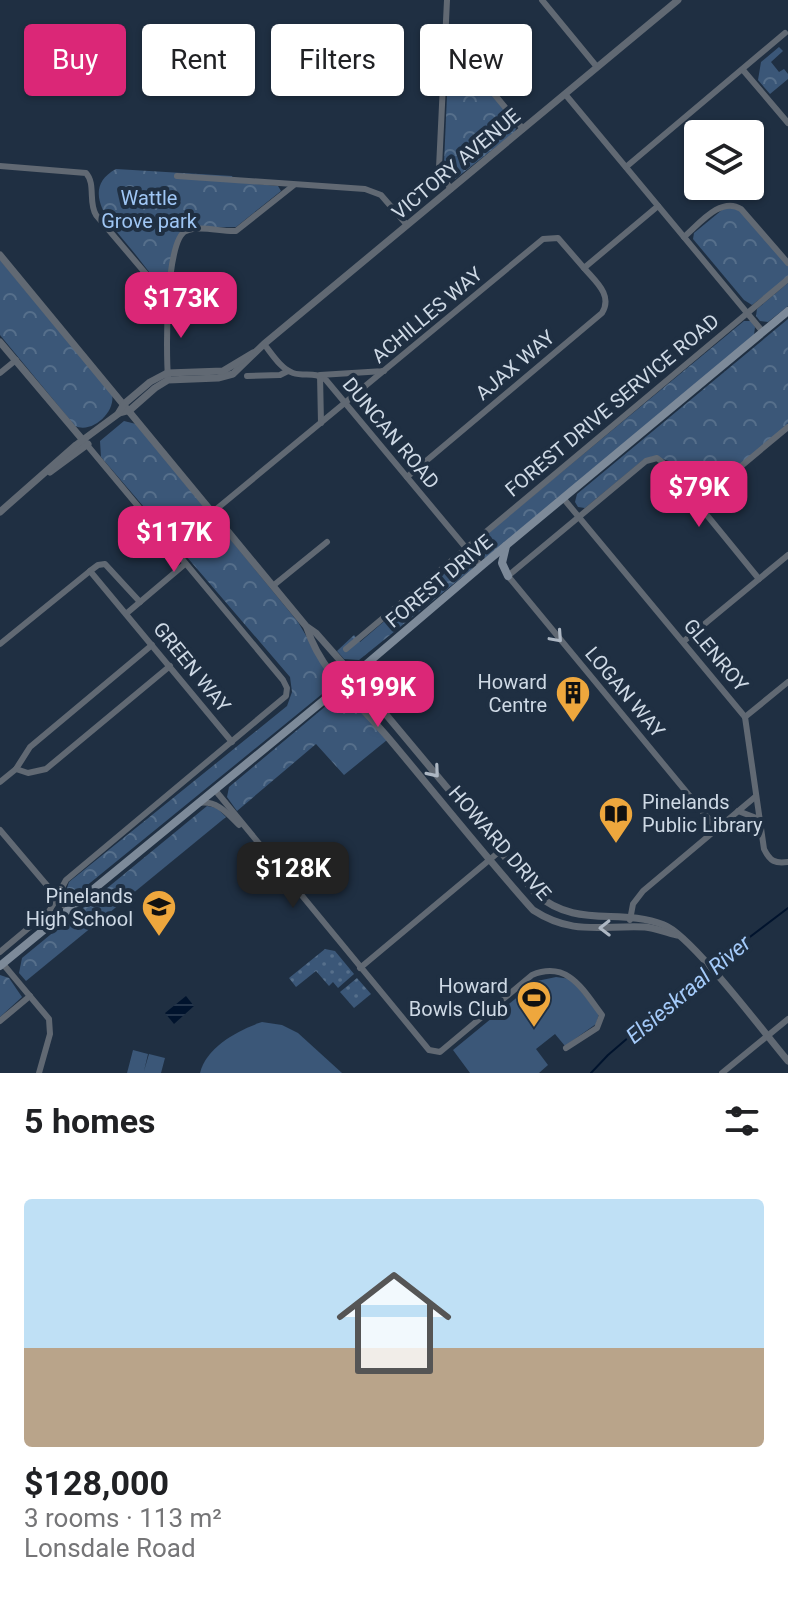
<!DOCTYPE html>
<html lang="en">
<head>
<meta charset="utf-8">
<style>
  :root { --surface:#fff; --page:#f2f2f2; --text:#202124; --muted:#757577; --accent:#db2777 }
  body { margin:0; font-family:Roboto,sans-serif; background:var(--page); color:var(--text); height:100vh; display:flex; flex-direction:column; font-size:30px; white-space:nowrap }
  * { box-sizing:border-box; margin:0 }
  p { font-size:26px; color:var(--muted) }
  .icon { flex:none; width:44px; height:44px; fill:none; stroke:currentColor; stroke-width:2; stroke-linecap:round; stroke-linejoin:round }
  .map { position:relative; height:1073px; overflow:hidden }
  .panel { display:flex; flex-direction:column; background:var(--surface); flex:1 }
  .panel>* { flex:none }
  .hud { position:absolute; left:24px; top:24px; width:740px; height:72px; display:flex; gap:16px }
  .buttons { position:absolute; left:684px; top:120px; display:grid; gap:16px }
  .buttons a { display:grid; place-items:center; width:80px; height:80px; border-radius:8px; background:var(--surface); box-shadow:0 2px 6px #0004; font-size:40px }
  .price { position:absolute; translate:-50% -68px; padding:0 18px; border-radius:16px; background:var(--accent); color:#fff; font-size:26px; line-height:52px; filter:drop-shadow(0 2px 4px #0008) }
  .price::after { content:''; position:absolute; left:50%; top:48px; width:24px; height:18px; margin-left:-12px; background:inherit; clip-path:polygon(0 0,100% 0,50% 100%) }
  .price.on { background:#222; color:#fff }
  ul { padding:0; list-style:none }
  li { display:grid; align-content:center; gap:16px; height:424px; padding:0 24px }
  li span { display:grid; place-items:center; height:248px; border-radius:8px; color:#555 }
  li>.icon { margin-inline-start:auto }
  span .icon { width:144px; height:144px; fill:#fffc; stroke-width:1 }
  li b { font-size:34px }
  h2 { display:flex; justify-content:space-between; align-items:center; height:96px; padding:0 24px; font-size:34px }
  .tag { padding:0 28px; border-radius:8px; background:var(--surface); box-shadow:0 2px 6px #0004; font-size:28px; line-height:72px }
  .tag.on { background:var(--accent); color:#fff }
  .map>svg:first-child { display:block }
  .grass { fill:url(#grass-dots) }
  .park { fill:url(#park-crowns) }
  .pitch { fill:#3b5778 }
  .water { fill:url(#water-rules) }
  .lines { fill:none; stroke-linecap:round; stroke-linejoin:round }
  .stream { stroke:#00132d; stroke-width:2 }
  .minor { stroke:#616973; stroke-width:6 }
  .tertiary { stroke:#616973; stroke-width:7 }
  .secondary { stroke:#7d8a99; stroke-width:8 }
  .oneway { stroke:#adb7c3 }
  .labels { text-anchor:middle; stroke-width:8; stroke-linejoin:round; paint-order:stroke }
  .street-label { font-size:20px; fill:#ced9e5; stroke:#1f2f42 }
  .park-label { font-size:20px; fill:#9fc6f4; stroke:#1f2f42 }
  .poi-label { font-size:20px; fill:#ced9e5; stroke:#1f2f42; text-anchor:end }
  .water-label { font-size:22px; font-style:italic; fill:#a4caf9; stroke:#1f2f42 }
</style>
</head>
<body>
<div class="map">
<svg width="788" height="1073" viewBox="0 0 788 1073">
  <defs>
    <pattern id="grass-dots" width="8" height="8" patternUnits="userSpaceOnUse" patternTransform="scale(2)"><rect width="8" height="8" fill="#3b5778"/><path d="M2 2h.1M6 6h.1" fill="none" stroke="#566f8b" stroke-width="1.8" stroke-linecap="round"/></pattern>
    <pattern id="park-crowns" width="20" height="18" patternUnits="userSpaceOnUse" patternTransform="scale(2)"><rect width="20" height="18" fill="#3b5778"/><path d="M2 6a3 3 0 1 1 6 0M12 15a3 3 0 1 1 6 0" fill="none" stroke="#566f8b"/></pattern>
    <pattern id="water-rules" width="6" height="5" patternUnits="userSpaceOnUse" patternTransform="scale(2)"><rect width="6" height="5" fill="#00132d"/><path d="M0 2.5h6" fill="none" stroke="#24354b"/></pattern>
  </defs>
  <rect width="100%" height="100%" fill="#1f2f42"/>
  <g class="grass">
    <path d="M325,949l10,2 19,23 -16,14 -5,-6 -4,4 -13,-15 -20,16 -7,-9z"/>
    <path d="M357,978l14,16 -17,14 -14,-16z"/>
  </g>
  <g class="park">
    <path d="M452,47l65,77 -2,8 -60,47 -9,-6 -2,-10 5,-113z"/>
    <path d="M779,47l4,4 -12,11 8,10 5,-3 4,5v5l-18,15 -12,-14 3,-18z"/>
    <path d="M116,169l116,7 2,6 44,4 3,5 -45,36 -49,1 -9,8 -11,53h-3c-12,-12 -22,-27 -33,-40 -17,-21 -54,-59 -15,-80z"/>
    <path d="M728,205l9,2 51,57v13l-36,28 -8,-5 -51,-61 1,-6z"/>
    <path d="M0,260l112,134c4,18 -20,40 -37,32l-75,-91z"/>
    <path d="M788,283v23l-20,16 -8,-1 -4,-5 1,-7z"/>
    <path d="M788,319v104l-5,6 -76,63 -10,1 -28,-32 -15,-5 -11,4 -58,48 -7,-1 -3,-5 2,-8z"/>
    <path d="M744,321h7l4,6 -1,8 -268,223 -7,-2 -4,-6 1,-7z"/>
    <path d="M124,421l12,3 162,198 30,51 1,12 -2,5 -253,206 -8,-5 3,-9 218,-176 5,-14 -2,-15 -189,-220 -1,-16z"/>
    <path d="M463,554h4l6,10 -1,5 -113,91 -15,-1 -7,-8 17,-16 6,7z"/>
    <path d="M342,701c19,3 32,25 45,39l-43,35 -28,-31 -79,67 -10,-14 2,-10 98,-82z"/>
    <path d="M207,806l10,2 9,9 -200,164 -7,-8 3,-15z"/>
    <path d="M0,975l9,3 13,19 -22,20z"/>
  </g>
  <g class="pitch">
    <path d="M556,977l15,2 28,35 -3,10 -31,22 -10,-12 -19,15 12,16 -9,8h-69l-17,-23 84,-69z"/>
    <path d="M262,1022l20,3 16,8 44,40h-142c6,-26 38,-43 62,-51z"/>
    <path d="M133,1050l15,4 -4,17 5,-17 16,4 -4,15h-34z"/>
  </g>
  <path class="water" d="M186,996l8,10 -20,18 -9,-11z"/>
  <g class="lines">
    <g class="stream">
      <path d="M713,965l75,-57"/>
      <path d="M591,1073l17,-18 100,-86"/>
    </g>
    <g class="minor">
      <path d="M447,0l-8,168 1,6 11,15"/>
      <path d="M542,0l55,67"/>
      <path d="M445,39l7,4 71,86"/>
      <path d="M743,70l45,53"/>
      <path d="M565,94l198,238"/>
      <path d="M0,166l86,7c10,11 2,29 10,42l73,86"/>
      <path d="M626,167l159,-134"/>
      <path d="M177,176l188,13 16,6 26,30"/>
      <path d="M684,237c15,-13 37,-41 57,-28l47,54"/>
      <path d="M264,344c8,10 17,25 29,29 12,4 22,-2 33,7l155,186"/>
      <path d="M0,373l16,-13"/>
      <path d="M247,376l33,-1 8,-4"/>
      <path d="M168,377c-2,-23 -3,-138 18,-146 14,-6 35,1 50,0l58,-46"/>
      <path d="M321,423l-1,-48 64,-4"/>
      <path d="M407,477l195,-164c11,-18 -6,-31 -18,-45"/>
      <path d="M563,498l182,219 19,132c6,12 11,15 24,13"/>
      <path d="M697,503l91,-76"/>
      <path d="M214,511l329,-272 15,-1 26,30 74,-62"/>
      <path d="M90,571l8,-6 7,-1 35,38"/>
      <path d="M274,585l53,-43"/>
      <path d="M127,613l58,-49"/>
      <path d="M684,641l104,-86"/>
      <path d="M0,644l90,-73 142,171"/>
      <path d="M346,649l442,-370"/>
      <path d="M745,717l43,-35"/>
      <path d="M16,769l12,4 18,-4 124,-103"/>
      <path d="M0,782l16,-13 14,-22 122,-102"/>
      <path d="M215,790l214,260 11,2 92,-77c36,-15 51,15 70,40l-5,13 -31,20"/>
      <path d="M199,803c18,-3 28,10 40,22"/>
      <path d="M738,811l21,8"/>
      <path d="M717,829l-209,-253 138,-115 11,-3 9,7 93,114"/>
      <path d="M0,830l67,79"/>
      <path d="M630,920l3,-16 10,-13 112,-94"/>
      <path d="M0,952l50,-42 16,-30 220,-184 1,-8 -4,-8 -196,-235"/>
      <path d="M3,964l46,55 1,15 -11,39"/>
      <path d="M360,968l140,-117"/>
      <path d="M0,1021l30,-25"/>
      <path d="M722,1073l66,-54"/>
    </g>
    <g class="tertiary">
      <path d="M0,255l306,371 10,7 37,42 182,218c42,37 84,14 129,32 27,10 101,109 124,136"/>
      <path d="M0,342l87,103"/>
      <path d="M119,413l11,-3 25,-22 13,-8 50,-2 15,-4 31,-30 414,-344"/>
      <path d="M50,472l38,-28"/>
      <path d="M0,512l76,-67 42,-31 6,-10 26,-22 17,-9 56,-2 30,-18"/>
      <path d="M307,628c14,45 54,77 84,113 47,56 93,114 142,169 40,26 68,15 112,17 11,1 21,6 32,8"/>
    </g>
    <g class="secondary">
      <path d="M506,546l-4,17 6,13"/>
      <path d="M0,966l329,-270 156,-133 303,-252"/>
    </g>
  </g>
  <defs><path id="oneway-chevron" d="M-2-3.5L2.5 0L-2 3.5" fill="none" stroke-width="1.6" stroke-linecap="round" stroke-linejoin="round" transform="scale(2)"/></defs>
  <g class="oneway">
    <use href="#oneway-chevron" transform="translate(557 637) rotate(48)"/>
    <use href="#oneway-chevron" transform="translate(434 772) rotate(50)"/>
    <use href="#oneway-chevron" transform="translate(605 928) rotate(179)"/>
  </g>
  <defs>
    <symbol id="building-pin" viewBox="-11 -11 22 30"><path d="M0 17L-7.5 6A9.5 9.5 0 1 1 7.5 6Z" fill="#eea73d" stroke="#1f2f42"/><path d="M-4-6H4V6H1V3H-1V6H-4ZM-2.5-4.3h1.7v1.8h-1.7ZM.8-4.3h1.7v1.8H.8ZM-2.5-1h1.7V.8h-1.7ZM.8-1h1.7V.8H.8Z" fill="#111"/></symbol>
    <symbol id="library-pin" viewBox="-11 -11 22 30"><path d="M0 17L-7.5 6A9.5 9.5 0 1 1 7.5 6Z" fill="#eea73d" stroke="#1f2f42"/><path d="M-6-4Q-3-5.5-.7-3.5V5Q-3 3-6 4ZM6-4Q3-5.5 .7-3.5V5Q3 3 6 4Z" fill="#111"/></symbol>
    <symbol id="school-pin" viewBox="-11 -11 22 30"><path d="M0 17L-7.5 6A9.5 9.5 0 1 1 7.5 6Z" fill="#eea73d" stroke="#1f2f42"/><path d="M0-5L7-2L0 1L-7-2ZM-4 1L0 2.5L4 1V4Q0 6-4 4Z" fill="#111"/></symbol>
    <symbol id="stadium-pin" viewBox="-11 -11 22 30"><path d="M0 17L-7.5 6A9.5 9.5 0 1 1 7.5 6Z" fill="#eea73d" stroke="#1f2f42"/><path d="M0-5a6.5 5 0 1 0 0 10a6.5 5 0 1 0 0-10ZM-3.5-1.8h7v3.6h-7Z" fill="#111"/></symbol>
  </defs>
  <g fill-rule="evenodd">
    <use href="#building-pin" x="553" y="673" width="40" height="54"/>
    <use href="#library-pin" x="596" y="794" width="40" height="54"/>
    <use href="#school-pin" x="139" y="887" width="40" height="54"/>
    <use href="#stadium-pin" x="514" y="978" width="40" height="54"/>
  </g>
  <g class="labels">
    <g class="street-label">
      <text transform="translate(456 164) rotate(-40)" y="7">VICTORY AVENUE</text>
      <text transform="translate(427 315) rotate(-40)" y="7">ACHILLES WAY</text>
      <text transform="translate(515 365) rotate(-40)" y="7">AJAX WAY</text>
      <text transform="translate(612 405) rotate(-40)" y="7">FOREST DRIVE SERVICE ROAD</text>
      <text transform="translate(391 433) rotate(50)" y="7">DUNCAN ROAD</text>
      <text transform="translate(439 581) rotate(-40)" y="7">FOREST DRIVE</text>
      <text transform="translate(716 655) rotate(50)" y="7">GLENROY</text>
      <text transform="translate(192 667) rotate(51)" y="7">GREEN WAY</text>
      <text transform="translate(625 692) rotate(50)" y="7">LOGAN WAY</text>
      <text transform="translate(500 843) rotate(49)" y="7">HOWARD DRIVE</text>
    </g>
    <g class="park-label">
      <text x="149" y="205">Wattle<tspan x="149" dy="23">Grove park</tspan></text>
    </g>
    <g class="poi-label">
      <text x="547" y="689">Howard<tspan x="547" dy="23">Centre</tspan></text>
      <text x="642" y="809" text-anchor="start">Pinelands<tspan x="642" dy="23">Public Library</tspan></text>
      <text x="133" y="903">Pinelands<tspan x="133" dy="23">High School</tspan></text>
      <text x="508" y="993">Howard<tspan x="508" dy="23">Bowls Club</tspan></text>
    </g>
    <g class="water-label">
      <text transform="translate(688 989) rotate(-40)" y="8">Elsieskraal River</text>
    </g>
  </g>
</svg>
<div class="buttons">
<a><svg class="icon" aria-label="layers" viewBox="0 0 24 24"><path d="M12 4l9 5-9 5-9-5zM3 14l9 5 9-5"/></svg></a>
</div>
<b class="price" style="left:181px;top:340px">$173K</b>
<b class="price" style="left:699px;top:529px">$79K</b>
<b class="price" style="left:174px;top:574px">$117K</b>
<b class="price" style="left:378px;top:729px">$199K</b>
<b class="price on" style="left:293px;top:910px">$128K</b>
<div class="hud">
<a class="tag on">Buy</a>
<a class="tag">Rent</a>
<a class="tag">Filters</a>
<a class="tag">New</a>
</div>
</div>
<section class="panel">
<h2>5 homes<svg class="icon" aria-label="filters" viewBox="0 0 24 24"><path d="M4 7h16M4 17h16"/><circle cx="9" cy="7" r="2"/><circle cx="15" cy="17" r="2"/></svg></h2>
<ul>
<li><span style="background:linear-gradient(#bfe0f5 60%,#b9a48a 0)"><svg class="icon" aria-label="home" viewBox="0 0 24 24"><path d="M3 11l9-7 9 7M6 9v11h12V9"/></svg></span><div><b>$128,000</b><p>3 rooms · 113 m²</p><p>Lonsdale Road</p></div></li>
</ul>
</section>
</body>
</html>
